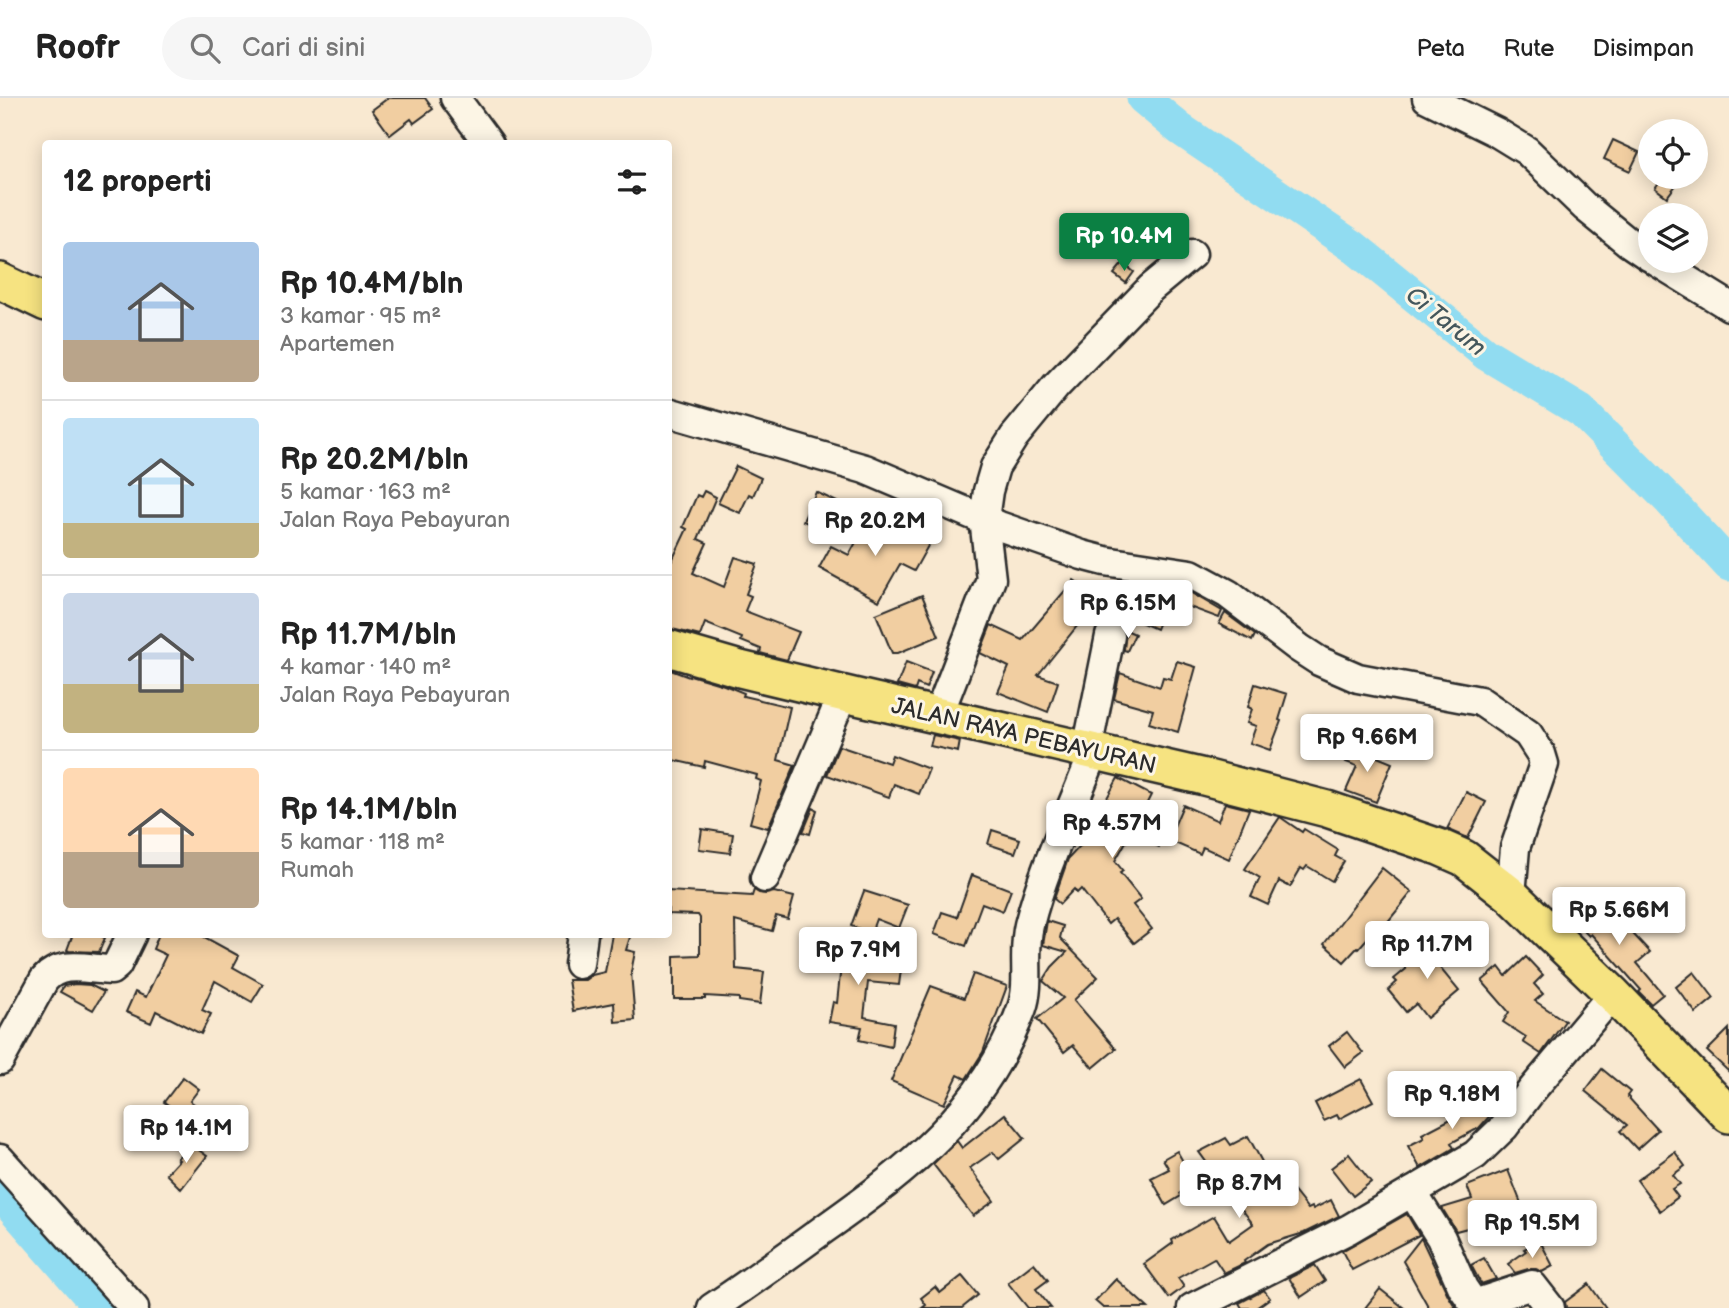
<!DOCTYPE html>
<html lang="id">
<head>
<meta charset="utf-8">
<style>
  :root { --surface:#fff; --page:#f6f6f6; --text:#222; --muted:#767676; --line:#e0e0e0; --accent:#0b8043 }
  body { margin:0; font-family:"Balsamiq Sans",sans-serif; background:var(--page); color:var(--text); height:100vh; display:flex; flex-direction:column; font-size:26px; white-space:nowrap }
  * { box-sizing:border-box; margin:0 }
  p { font-size:23px; color:var(--muted) }
  .icon { flex:none; width:38px; height:38px; fill:none; stroke:currentColor; stroke-width:2; stroke-linecap:round; stroke-linejoin:round }
  .map { position:relative; flex:1; overflow:hidden }
  .panel { position:absolute; left:42px; top:42px; width:630px; height:798px; display:flex; flex-direction:column; background:var(--surface); border-radius:7px; box-shadow:0 4px 18px #0003 }
  .panel>* { flex:none }
  .controls { position:absolute; left:1638px; top:21px; display:grid; gap:14px }
  .controls a { display:grid; place-items:center; width:70px; height:70px; border-radius:50%; background:var(--surface); box-shadow:0 4px 18px #0003; font-size:35px }
  .price { position:absolute; translate:-50% -60px; padding:0 16px; border-radius:7px; background:#fff; color:#222; font-size:23px; line-height:46px; filter:drop-shadow(0 2px 4px #0008) }
  .price::after { content:''; position:absolute; left:50%; top:42px; width:21px; height:16px; margin-left:-10px; background:inherit; clip-path:polygon(0 0,100% 0,50% 100%) }
  .price.on { background:var(--accent); color:#fff }
  ul { padding:0; list-style:none }
  li { display:flex; align-items:center; gap:21px; height:175px; padding:0 21px }
  li+li { border-top:2px solid var(--line) }
  li span { display:grid; place-items:center; flex:none; width:196px; height:140px; border-radius:7px; color:#555 }
  li>.icon { margin-inline-start:auto }
  span .icon { width:84px; height:84px; fill:#fffc; stroke-width:1 }
  li b { font-size:30px }
  h2 { display:flex; justify-content:space-between; align-items:center; height:84px; padding:0 21px; font-size:30px }
  header { display:flex; align-items:center; gap:42px; box-sizing:border-box; height:98px; padding:0 35px; background:var(--surface); border-bottom:2px solid var(--line) }
  header strong { font-size:33px }
  nav { display:flex; gap:38px; margin-inline-start:auto; font-size:24px }
  .search { width:490px; height:63px; background:var(--page); display:flex; align-items:center; gap:18px; box-sizing:border-box; padding:0 24px; border-radius:38px; color:var(--muted); font-size:26px }
  .map>svg:first-child { display:block }
  .lines { fill:none; stroke-linecap:round; stroke-linejoin:round }
  .river { stroke:#91dcf1; stroke-width:33 }
  .building { fill:#f1cea1; stroke:#2b2b2b; stroke-width:2 }
  .minor-casing { stroke:#2b2b2b; stroke-width:33 }
  .major-casing { stroke:#2b2b2b; stroke-width:40 }
  .minor { stroke:#fcf5e5; stroke-width:28 }
  .major { stroke:#f6e381; stroke-width:35 }
  .labels { text-anchor:middle; stroke-width:6; stroke-linejoin:round; paint-order:stroke }
  .street-label { font-size:23px; fill:#2b2b2b; stroke:#fcf5e5 }
  .water-label { font-size:24px; font-style:italic; fill:#44575c; stroke:#fcf5e5 }
</style>
</head>
<body>
<header>
<strong>Roofr</strong>
<div class="search"><svg class="icon" aria-label="search" viewBox="0 0 24 24"><circle cx="10" cy="10" r="6"/><path d="M15 15l6 6"/></svg>Cari di sini</div>
<nav><a>Peta</a><a>Rute</a><a>Disimpan</a></nav>
</header>
<div class="map">
<svg width="1729" height="1210" viewBox="0 0 1729 1210">
  <rect width="100%" height="100%" fill="#f9e9d1"/>
  <filter id="ink" filterUnits="userSpaceOnUse"><feTurbulence type="fractalNoise" baseFrequency=".0143" numOctaves="2"/><feDisplacementMap in="SourceGraphic" scale="14" xChannelSelector="R" yChannelSelector="G"/><feConvolveMatrix kernelMatrix="1 2 1 2 8 2 1 2 1" color-interpolation-filters="sRGB"/></filter>
  <g filter="url(#ink)">
    <g class="lines">
      <g class="river">
        <path d="M1143,0l37,31 174,118 132,107 95,57 89,90 59,64"/>
        <path d="M0,1095l100,115"/>
      </g>
    </g>
    <g class="building">
      <path d="M388,0h37l8,11 -19,14 -3,-4 -21,16 -18,-25z"/>
      <path d="M1613,42l26,12 -9,19 -26,-12z"/>
      <path d="M1663,79h19l-15,20 -12,-9z"/>
      <path d="M1123,165l11,9 -8,11 -12,-9z"/>
      <path d="M736,368l25,12 -8,18 -4,-2 -9,19 -22,-10z"/>
      <path d="M704,393l12,6 -18,42 9,4 -14,30 31,14 11,-30 22,7 -11,30 5,2 -6,15 54,21 -12,28 -27,-7 1,-4 -20,-8 1,-3 -37,-15 -5,13 -32,-8v-59l19,-40 -4,-2 14,-32 4,2z"/>
      <path d="M816,394l21,10 -12,28 -22,-9z"/>
      <path d="M871,417l58,29 -15,27 -14,-7 -21,37 -60,-33 12,-22 18,9z"/>
      <path d="M1074,482l20,14 -17,23 4,4 -43,54 20,7 -10,30 -50,-20 11,-25 -29,-14 11,-28 32,15z"/>
      <path d="M1152,487l34,5 36,21 -3,7 -51,-19 -12,30 -16,-7 14,-34 -3,-1z"/>
      <path d="M922,497l17,41 -41,17h-6l-16,-39z"/>
      <path d="M1225,515l30,22 -3,6 -33,-17z"/>
      <path d="M1126,532l9,4 -8,17 -3,-1z"/>
      <path d="M1177,563l19,6 -18,65 -29,-9 4,-13 -39,-11 6,-26 40,14 3,-10 8,2z"/>
      <path d="M906,564l26,10 -6,16 -9,-4 -2,6 -18,-5z"/>
      <path d="M668,571l21,8 1,-2 34,10 20,8 -1,3 47,11 -12,53 17,5 -27,63 -18,-5 11,-42 -5,-2 1,-4 -52,-14 -1,6 -36,-8z"/>
      <path d="M1255,586l32,10 -8,26 2,1 -11,29 -20,-7 6,-17 -9,-3 5,-14 -4,-2z"/>
      <path d="M933,637l27,6 -2,11 -28,-6z"/>
      <path d="M839,648l50,17 3,-8 37,14 -10,25 -25,-10 -5,13 -62,-22z"/>
      <path d="M1353,649l39,16 -16,39 -30,-11 11,-25 -11,-4z"/>
      <path d="M1118,680l33,17 -11,22 27,13 -8,17 -28,-14 -16,28 8,10 -3,2 21,26 -8,6 19,24 -18,14 -20,-24 -6,5 -27,-35 -4,4 -3,-4 -14,15 -6,-5 14,-40 11,-12 25,-18 -11,-6z"/>
      <path d="M1466,694l20,10 -18,36 -21,-9z"/>
      <path d="M1225,705l24,6 -20,50 -26,-12 -3,7 -32,-14 15,-35 35,16z"/>
      <path d="M813,710l4,2 -7,24 -7,-2z"/>
      <path d="M1280,719l22,15 2,-3 34,21 -3,6 9,5 -12,20 -25,-15 -3,4 -3,-2 -11,19 -11,-6 -11,24 -17,-8 9,-19 -15,-9z"/>
      <path d="M702,731l31,5 -3,19 -31,-4z"/>
      <path d="M992,732l28,9 -5,14 -27,-9z"/>
      <path d="M1382,770l30,24 -30,37 -4,-3 -20,23 -1,-1 -13,14 -20,-18z"/>
      <path d="M972,777l39,15 -8,21 -21,-8 -16,43 -32,-12 8,-22 15,5z"/>
      <path d="M754,792l5,3 7,1 8,-2 20,5 -6,22 -12,-3 -4,15 -37,-10 1,48 28,3 -4,32 -21,-3v-3l-34,-2v3h-31v-43l26,-1v-37l-2,-3 -30,-1v-23l84,5z"/>
      <path d="M864,793l44,14 -9,23 -23,-9 -5,14 -20,-7z"/>
      <path d="M1592,803l25,24 4,-4 29,31 -13,11 26,31 -12,10 -12,-12 2,-2 -50,-56 -2,2 -16,-16z"/>
      <path d="M1047,823l16,5 -3,12 38,39 -24,23 42,49 -23,19 -20,-23 -9,7 -27,-33 26,-21 -20,-17 9,-14 15,-15 -24,-7z"/>
      <path d="M73,836h24l8,4 -6,14 -30,-1 -2,-1z"/>
      <path d="M159,836h40l40,22 -6,11 30,17 -11,18 -37,-21 -13,29 9,4 -10,20 -45,-23 -5,12 -25,-11 9,-20 11,5 20,-42 -13,-6z"/>
      <path d="M612,836h19l-5,16 9,2 -4,20 4,48 -20,2 -1,-19 -41,8 -5,-31h17l7,-5 13,-3z"/>
      <path d="M1457,839l8,10 -25,21 19,23 -32,27 -11,-14 -10,8 -18,-22 9,-8 -3,-3 12,-10 -2,-3 20,-17 8,8z"/>
      <path d="M869,840l-6,19 39,5 -3,23 -31,-3 -4,35 30,6 -3,24 -32,-7 3,-13 -33,-5 4,-20 4,1 4,-38 -26,5 -3,-22z"/>
      <path d="M1526,859l17,18 -9,9 9,10 -8,7 30,20 -24,33 -18,-12 3,-5 -23,-15 6,-10 -27,-31 17,-14 7,9z"/>
      <path d="M1694,874l20,26 -18,15 -20,-26z"/>
      <path d="M973,876l34,12 -24,66 -17,27 -8,-4 -14,29 -53,-23 40,-95 33,12z"/>
      <path d="M75,886l15,1 14,7 -11,18 -33,-18 4,-6z"/>
      <path d="M1729,931v43l-22,-21z"/>
      <path d="M1347,934l16,21 -18,14 -16,-21z"/>
      <path d="M1602,971l28,23 -3,4 31,34 -21,19 -17,-18 7,-6 -42,-34z"/>
      <path d="M183,979l16,12 -9,12 26,19 -13,17 -18,-14 3,-4 -24,-17z"/>
      <path d="M1361,981l12,22 -34,18 -2,-4 -13,6 -9,-18z"/>
      <path d="M1502,998l2,4 -25,28 -28,15 3,5 -34,20 -12,-22 16,-8 -2,-4 48,-25 -2,-4 15,-8 3,7z"/>
      <path d="M1005,1016l20,24 -26,21 -6,-7 -23,16 24,33 -21,15 -40,-52 24,-23 5,7z"/>
      <path d="M1248,1038l19,35 7,-5 34,43 4,-2 1,2 18,-9 8,16 -35,17 -36,11 -24,17 1,2 -21,10 -10,-15 -36,20 6,9 -15,11 -25,-34 29,-21 -1,-3 42,-24 15,25 24,-17 -15,-20 22,-17 -19,-24 -22,12 -1,-2 -3,1 -16,-22 27,-14 5,7z"/>
      <path d="M189,1045l18,13 -26,33 -15,-15 13,-14 -2,-1z"/>
      <path d="M1177,1053l19,33 -16,9 1,3 -15,9 -15,-27 18,-9 -6,-10z"/>
      <path d="M1675,1054l10,14 -12,9 7,9 -8,5 6,8 -18,14 -23,-31z"/>
      <path d="M1349,1056l22,28 -18,14 -22,-28z"/>
      <path d="M1508,1072l18,46 -20,9 -7,-17 -30,13 2,6 -15,4 -14,-23 30,-9 -5,-13z"/>
      <path d="M1407,1116l12,21 -67,35 -10,-19z"/>
      <path d="M1421,1140l27,57 8,13h-27l-26,-47z"/>
      <path d="M1535,1145h6l12,23 -11,6 -6,-3h-8l-13,4 -7,-9 18,-13 -2,-2z"/>
      <path d="M1484,1160l12,21 -15,5 -10,-19z"/>
      <path d="M1034,1165l14,17 -12,9 15,19h-23l-20,-25z"/>
      <path d="M1315,1167l10,16 -24,16 -12,-19z"/>
      <path d="M962,1178l16,19 -16,13h-40l4,-3 -5,-7 14,-11 5,6z"/>
      <path d="M1116,1181l32,29h-45l-8,-7z"/>
      <path d="M1589,1186l17,24h-40l-1,-6z"/>
      <path d="M1380,1191l24,19h-39z"/>
      <path d="M1264,1192l6,8 -14,10h-14l-3,-5z"/>
    </g>
    <g class="lines">
      <defs>
        <g id="minor">
          <path d="M455,0l34,46"/>
          <path d="M1427,0l69,34 31,19 58,56 43,35 22,15"/>
          <path d="M1656,163l73,45"/>
          <path d="M668,314l197,57 134,57 83,29 23,6 86,13 37,20 71,54 20,13 39,17 122,23 48,33 13,20 3,10 -29,84 -4,47"/>
          <path d="M938,618l53,-137 -7,-60 4,-28 7,-24 19,-30 42,-51 95,-98 41,-34"/>
          <path d="M1087,652l23,-114"/>
          <path d="M765,780l78,-184"/>
          <path d="M579,866l4,-30"/>
          <path d="M0,962l44,-80c17,-20 42,-11 67,-10l6,-5 15,-31"/>
          <path d="M0,1061l134,149"/>
          <path d="M1412,1094l29,46 22,50 11,16 58,-19 18,23"/>
          <path d="M712,1210c38,-25 75,-52 112,-79 86,-61 160,-118 198,-221 9,-26 0,-55 7,-83 15,-59 43,-116 65,-173"/>
          <path d="M1192,1210l157,-79 126,-74 29,-28 28,-37 81,-96"/>
        </g>
        <g id="major">
          <path d="M0,183l46,22"/>
          <path d="M668,550l72,21 113,27 347,80 127,33 112,38 25,11 47,37 102,99 116,121"/>
        </g>
      </defs>
      <use href="#minor" class="minor-casing"/>
      <use href="#major" class="major-casing"/>
      <use href="#minor" class="minor"/>
      <use href="#major" class="major"/>
    </g>
  </g>
  <g class="labels">
    <g class="street-label">
      <text transform="translate(1024 637) rotate(13)" y="8">JALAN RAYA PEBAYURAN</text>
    </g>
    <g class="water-label">
      <text transform="translate(1446 223) rotate(39)" y="8">Ci Tarum</text>
    </g>
  </g>
</svg>
<div class="controls">
<a><svg class="icon" aria-label="locate" viewBox="0 0 24 24"><circle cx="12" cy="12" r="6"/><path d="M12 2v4M12 18v4M2 12h4M18 12h4"/></svg></a>
<a><svg class="icon" aria-label="layers" viewBox="0 0 24 24"><path d="M12 4l9 5-9 5-9-5zM3 14l9 5 9-5"/></svg></a>
</div>
<b class="price on" style="left:1124px;top:175px">Rp 10.4M</b>
<b class="price" style="left:875px;top:460px">Rp 20.2M</b>
<b class="price" style="left:1128px;top:542px">Rp 6.15M</b>
<b class="price" style="left:1367px;top:676px">Rp 9.66M</b>
<b class="price" style="left:1112px;top:762px">Rp 4.57M</b>
<b class="price" style="left:1619px;top:849px">Rp 5.66M</b>
<b class="price" style="left:1427px;top:883px">Rp 11.7M</b>
<b class="price" style="left:858px;top:889px">Rp 7.9M</b>
<b class="price" style="left:1452px;top:1033px">Rp 9.18M</b>
<b class="price" style="left:186px;top:1067px">Rp 14.1M</b>
<b class="price" style="left:1239px;top:1122px">Rp 8.7M</b>
<b class="price" style="left:1532px;top:1162px">Rp 19.5M</b>
<section class="panel">
<h2>12 properti<svg class="icon" aria-label="filters" viewBox="0 0 24 24"><path d="M4 7h16M4 17h16"/><circle cx="9" cy="7" r="2"/><circle cx="15" cy="17" r="2"/></svg></h2>
<ul>
<li><span style="background:linear-gradient(#a9c7e8 70%,#b9a48a 0)"><svg class="icon" aria-label="home" viewBox="0 0 24 24"><path d="M3 11l9-7 9 7M6 9v11h12V9"/></svg></span><div><b>Rp 10.4M/bln</b><p>3 kamar · 95 m²</p><p>Apartemen</p></div></li>
<li><span style="background:linear-gradient(#bfe0f5 75%,#c2b280 0)"><svg class="icon" aria-label="home" viewBox="0 0 24 24"><path d="M3 11l9-7 9 7M6 9v11h12V9"/></svg></span><div><b>Rp 20.2M/bln</b><p>5 kamar · 163 m²</p><p>Jalan Raya Pebayuran</p></div></li>
<li><span style="background:linear-gradient(#c9d6e8 65%,#c2b280 0)"><svg class="icon" aria-label="home" viewBox="0 0 24 24"><path d="M3 11l9-7 9 7M6 9v11h12V9"/></svg></span><div><b>Rp 11.7M/bln</b><p>4 kamar · 140 m²</p><p>Jalan Raya Pebayuran</p></div></li>
<li><span style="background:linear-gradient(#ffd9b3 60%,#b9a48a 0)"><svg class="icon" aria-label="home" viewBox="0 0 24 24"><path d="M3 11l9-7 9 7M6 9v11h12V9"/></svg></span><div><b>Rp 14.1M/bln</b><p>5 kamar · 118 m²</p><p>Rumah</p></div></li>
</ul>
</section>
</div>
</body>
</html>
